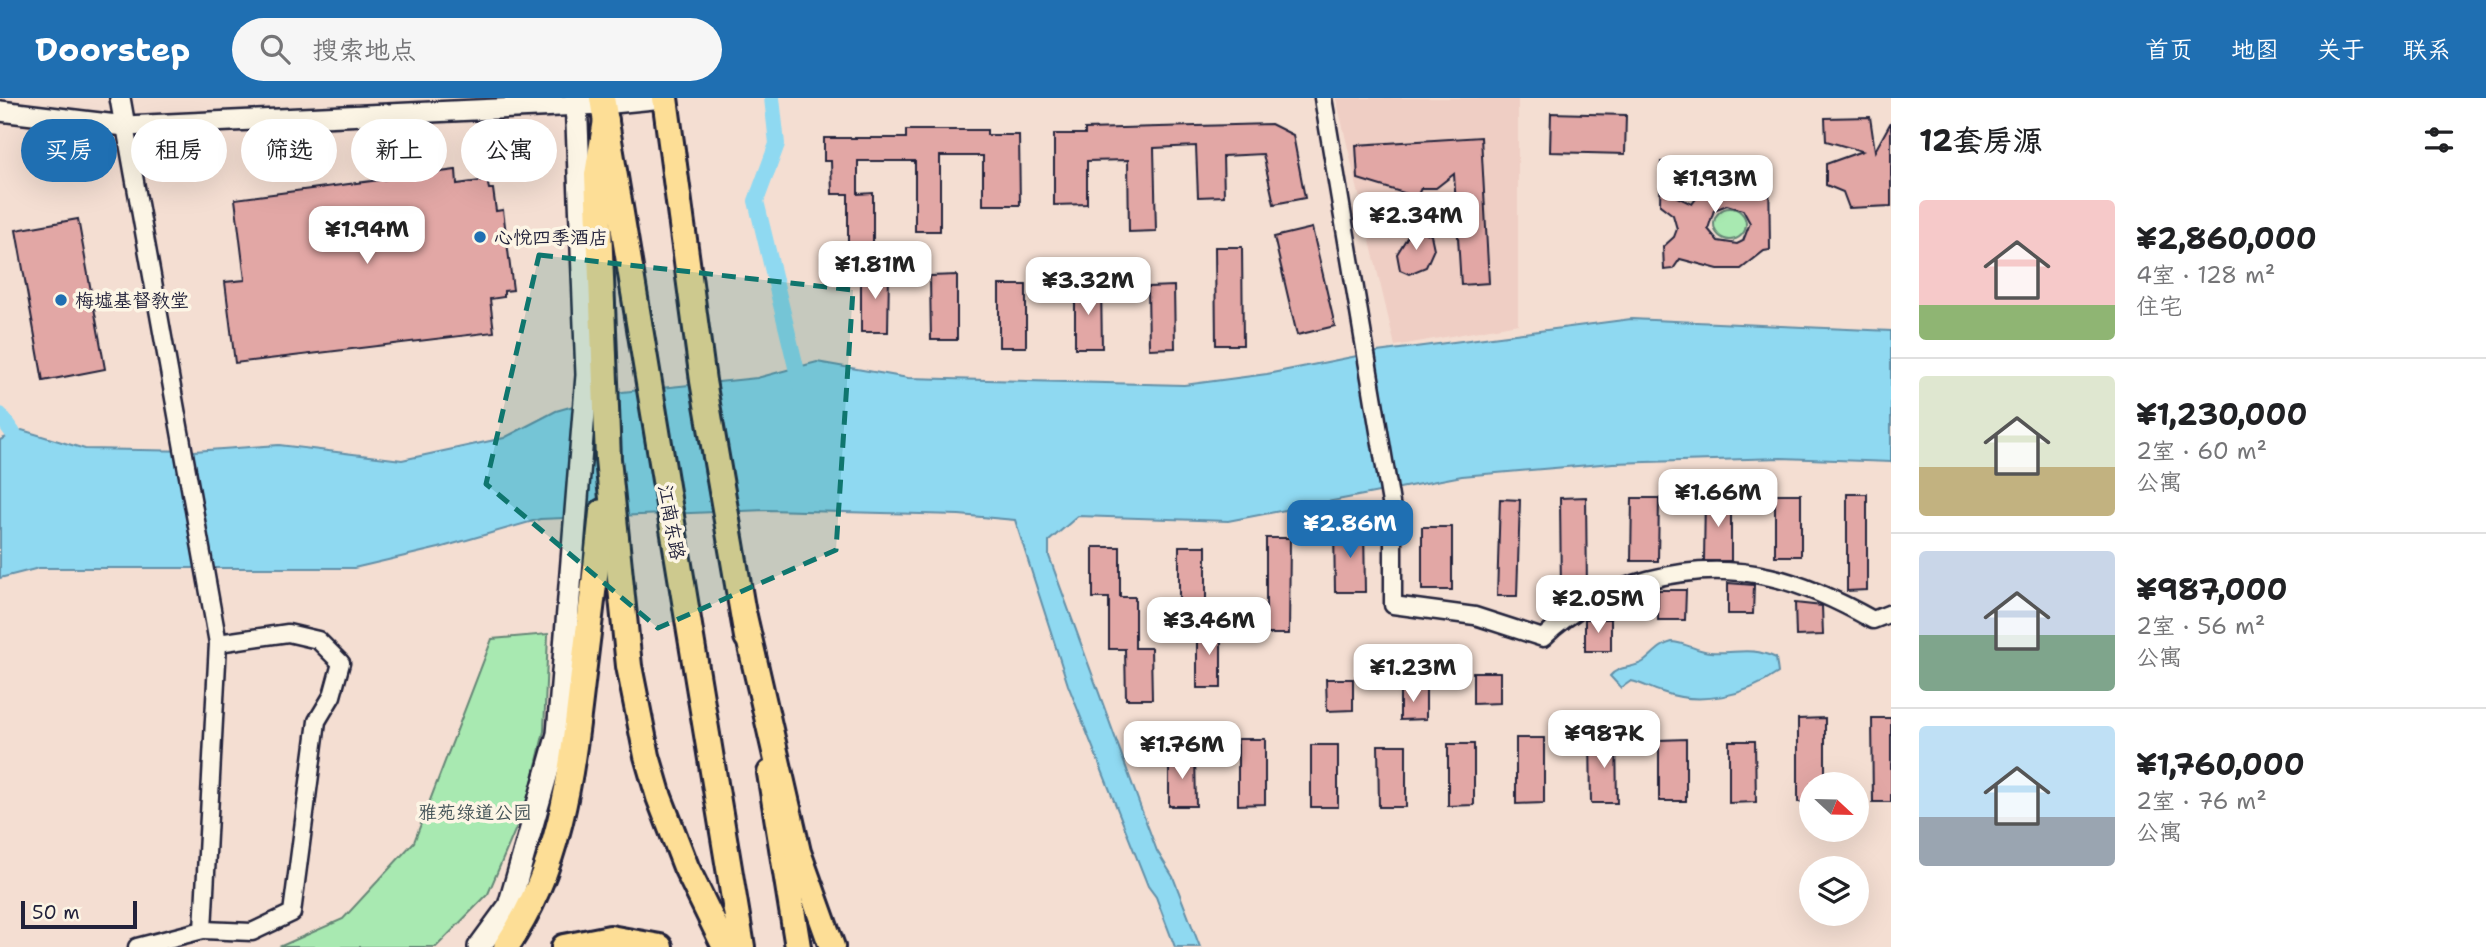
<!DOCTYPE html>
<html lang="zh">
<head>
<meta charset="utf-8">
<style>
  :root { --surface:#fff; --page:#f6f6f6; --text:#202124; --muted:#757577; --line:#e0e0e0; --accent:#1f6fb2 }
  body { margin:0; font-family:"Shantell Sans","LXGW WenKai TC",sans-serif; background:var(--page); color:var(--text); height:100vh; display:flex; flex-direction:column; font-size:26px; white-space:nowrap }
  * { box-sizing:border-box; margin:0 }
  p { font-size:23px; color:var(--muted) }
  .icon { flex:none; width:38px; height:38px; fill:none; stroke:currentColor; stroke-width:2; stroke-linecap:round; stroke-linejoin:round }
  .map { position:relative; flex:1; overflow:hidden }
  .drawer { display:flex; flex-direction:column; background:var(--surface); width:595px }
  .drawer>* { flex:none }
  .guide { position:absolute; left:21px; top:21px; width:665px; height:63px; display:flex; gap:14px }
  .needle { width:46px; rotate:112deg }
  .fabs { position:absolute; left:1799px; top:674px; display:grid; gap:14px }
  .fabs a { display:grid; place-items:center; width:70px; height:70px; border-radius:50%; background:var(--surface); box-shadow:0 7px 28px #0002; font-size:35px }
  .scale { position:absolute; left:21px; bottom:18px; width:116px; box-sizing:border-box; padding-left:7px; border:4px solid #22223b; border-top:0; font-size:19px; line-height:24px; white-space:nowrap; color:#22223b; -webkit-text-stroke:5px #fcf5e5; paint-order:stroke }
  .price { position:absolute; translate:-50% -60px; padding:0 16px; border-radius:14px; background:#fff; color:#222; font-size:23px; line-height:46px; filter:drop-shadow(0 2px 4px #0008) }
  .price::after { content:''; position:absolute; left:50%; top:42px; width:21px; height:16px; margin-left:-10px; background:inherit; clip-path:polygon(0 0,100% 0,50% 100%) }
  .price.active { background:var(--accent); color:#fff }
  ul { padding:0; list-style:none }
  li { display:flex; align-items:center; gap:21px; height:175px; padding:0 28px }
  li+li { border-top:2px solid var(--line) }
  li span { display:grid; place-items:center; flex:none; width:196px; height:140px; border-radius:7px; color:#555 }
  li>.icon { margin-inline-start:auto }
  span .icon { width:84px; height:84px; fill:#fffc; stroke-width:1 }
  li b { font-size:30px }
  h2 { display:flex; justify-content:space-between; align-items:center; height:84px; padding:0 28px; font-size:30px }
  .tag { padding:0 24px; border-radius:32px; background:var(--surface); box-shadow:0 7px 28px #0002; font-size:24px; line-height:63px }
  .tag.active { background:var(--accent); color:#fff }
  header { display:flex; align-items:center; gap:42px; box-sizing:border-box; height:98px; padding:0 35px; background:var(--accent); color:#fff }
  header strong { font-size:33px }
  nav { display:flex; gap:38px; margin-inline-start:auto; font-size:24px }
  .search { width:490px; height:63px; background:var(--page); display:flex; align-items:center; gap:18px; box-sizing:border-box; padding:0 24px; border-radius:38px; color:var(--muted); font-size:26px }
  main { display:flex; flex:1; min-height:0 }
  .map>svg:first-child { display:block }
  .built { fill:#efcec4 }
  .green { fill:#a8e9b1; stroke:#658676; stroke-width:2 }
  .water { fill:#8fd9f1; stroke:#6390a8; stroke-width:2 }
  .lines { fill:none; stroke-linecap:round; stroke-linejoin:round }
  .canal { stroke:#8fd9f1; stroke-width:16 }
  .building { fill:#e2a7a5; stroke:#22223b; stroke-width:2; fill-rule:evenodd }
  .minor-casing { stroke:#22223b; stroke-width:21 }
  .tertiary-casing { stroke:#22223b; stroke-width:24 }
  .secondary-casing { stroke:#22223b; stroke-width:26 }
  .primary-casing { stroke:#22223b; stroke-width:30 }
  .trunk-casing { stroke:#22223b; stroke-width:30 }
  .minor { stroke:#fcf5e5; stroke-width:16 }
  .tertiary { stroke:#fcf5e5; stroke-width:19 }
  .secondary { stroke:#fcf5e5; stroke-width:21 }
  .primary { stroke:#fdde96; stroke-width:24 }
  .trunk { stroke:#fdde96; stroke-width:24 }
  .marked { fill:#0f766e; fill-opacity:0.2; stroke:#0f766e; stroke-width:5; stroke-dasharray:14 9; stroke-linejoin:round }
  .poi-dot { fill:#1f6fb2; stroke:#fcf5e5; stroke-width:2.5 }
  .labels { text-anchor:middle; stroke-width:7; stroke-linejoin:round; paint-order:stroke }
  .poi-label { font-size:19px; fill:#22223b; stroke:#fcf5e5; text-anchor:start }
  .street-label { font-size:19px; fill:#22223b; stroke:#fcf5e5 }
  .park-label { font-size:19px; fill:#445458; stroke:#fcf5e5 }
</style>
</head>
<body>
<header>
<strong>Doorstep</strong>
<div class="search"><svg class="icon" aria-label="search" viewBox="0 0 24 24"><circle cx="10" cy="10" r="6"/><path d="M15 15l6 6"/></svg>搜索地点</div>
<nav><a>首页</a><a>地图</a><a>关于</a><a>联系</a></nav>
</header>
<main>
<div class="map">
<svg width="1891" height="849" viewBox="0 0 1891 849">
  <rect width="100%" height="100%" fill="#f4ded2"/>
  <filter id="ink" filterUnits="userSpaceOnUse"><feTurbulence type="fractalNoise" baseFrequency=".0143" numOctaves="2"/><feDisplacementMap in="SourceGraphic" scale="14" xChannelSelector="R" yChannelSelector="G"/><feConvolveMatrix kernelMatrix="1 2 1 2 8 2 1 2 1" color-interpolation-filters="sRGB"/></filter>
  <g filter="url(#ink)">
    <path class="built" d="M1336,0h182v226l-123,22z"/>
    <g class="green">
      <circle cx="1730" cy="126" r="16"/>
      <path d="M548,536l-4,97 -16,69 -40,94 -52,53h-157l64,-28 71,-77 78,-203z"/>
    </g>
    <g class="water">
      <path d="M1631,221l260,12v131l-110,-4 -168,5 -151,13 -234,45 -150,-5 -29,25v15l93,255 15,40 16,26 27,70h-25l-19,-50 -8,-11 -80,-201 -53,-165 -56,-5 -193,-5 -226,9 -101,29 -85,20h-315l-39,10v-138l22,-10 63,19 109,2 85,-6 123,15 102,-22 52,-27 66,-19 135,-14 60,-16 91,16 276,7 83,-11 110,-22z"/>
      <path d="M1672,544c14,1 25,9 38,10 26,2 40,-6 66,6l2,15c-33,23 -78,33 -116,19 -11,-3 -20,-9 -31,-11l-10,7 -11,-12c9,-11 22,-7 33,-14 10,-7 16,-17 29,-20z"/>
    </g>
    <g class="lines">
      <g class="canal">
        <path d="M772,0l5,46 -21,57 45,187"/>
        <path d="M0,317l25,35"/>
      </g>
    </g>
    <g class="building">
      <path d="M1551,15l75,2 -1,39 -75,-2z"/>
      <path d="M1870,19l5,34 16,-29v84l-42,2 -6,-16 -17,-7v-21l36,-13 -36,-10 -1,-23z"/>
      <path d="M1271,26l22,11 12,63 -31,6 -11,-50 -40,2 1,40 -26,1 -2,-51 -42,2 2,83 -27,1 -1,-72 -41,1v43l-33,1v-71h31v-5z"/>
      <path d="M906,32h81v5h32l1,70h-37v-49h-43v75h-25v-70h-57v33l15,-1v52h-25v-51h-16l-1,-33h-7v-23h82z"/>
      <path d="M1481,39l8,146 -28,2 -7,-111 -18,14h-15l-4,9 -59,-18 -2,-34z"/>
      <path d="M1717,63l8,12 13,7 15,-2 16,-11 1,83 -6,1 -23,18h-23l-38,-10 -7,10 -9,1 -1,-23 11,-10 3,-8 -4,-14 -13,-10 1,-43zM1689,78l11,3 4,9 -12,16 -15,-7 4,-20zM1727,107l16,5 7,13 -7,18 -6,3 -19,-3 -10,-12 6,-19z"/>
      <path d="M456,72l1,14 30,-4 2,9h4l3,22 7,-1 10,80 -9,1v6l-14,2 4,33 -259,31 -10,-81 20,-2 -10,-81z"/>
      <path d="M78,121l27,150 -62,12 -27,-151z"/>
      <path d="M1312,130l23,98 -38,9 -23,-98z"/>
      <path d="M1420,132l11,5 3,14 -8,18 -17,7 -9,-4 -3,-16 11,-18z"/>
      <path d="M1215,149h27l1,98h-27z"/>
      <path d="M861,173h28l-1,61h-27z"/>
      <path d="M957,177v65h-26l-1,-64z"/>
      <rect x="999" y="187" width="27" height="62"/>
      <path d="M1075,188h26l1,62h-27z"/>
      <path d="M1174,188l1,62 -26,1 -1,-62z"/>
      <rect x="1775" y="396" width="26" height="62"/>
      <path d="M1847,396h20v96l-20,1z"/>
      <path d="M1586,399l1,94 -26,1 -1,-94z"/>
      <path d="M1705,399h26v64h-27z"/>
      <path d="M1632,400h27l-1,63h-27z"/>
      <path d="M1500,401l20,1 -3,96h-20z"/>
      <path d="M1364,429l1,65h-30l-1,-64z"/>
      <rect x="1422" y="429" width="30" height="63"/>
      <path d="M1266,440h24l-1,96h-23z"/>
      <path d="M1179,448h27v62l-27,1z"/>
      <path d="M1093,449h27v50h15v51h16l1,51h-26l-1,-50h-16v-51h-16z"/>
      <path d="M1728,485l26,2 -1,29h-25z"/>
      <path d="M1658,492h28l-1,30h-27z"/>
      <path d="M1795,505l27,3 1,29 -27,1z"/>
      <rect x="1585" y="521" width="26" height="32"/>
      <rect x="1197" y="528" width="24" height="62"/>
      <path d="M1473,574h27v31l-27,1z"/>
      <path d="M1326,581h27v31l-26,1z"/>
      <path d="M1400,590h26v31l-26,1z"/>
      <path d="M1825,620v66h-14v18h-13v-83z"/>
      <path d="M1872,620h19v84h-18z"/>
      <path d="M1616,639l1,66h-26l-1,-65z"/>
      <path d="M1516,640h28v65l-28,1z"/>
      <path d="M1238,641h27v65l-27,1z"/>
      <path d="M1686,641v62h-27v-61z"/>
      <path d="M1729,643h26l1,61 -27,1z"/>
      <path d="M1448,646h26v61l-26,1z"/>
      <rect x="1311" y="647" width="27" height="62"/>
      <path d="M1378,647h28v62h-27z"/>
      <path d="M1169,657h26l1,51h-27z"/>
    </g>
    <g class="lines">
      <defs>
        <g id="minor">
          <path d="M1323,0l70,417v90l82,11 68,22c56,-56 150,-79 227,-61 36,8 71,25 103,43l18,-7"/>
          <path d="M125,28l93,517 -15,287 -66,17"/>
          <path d="M203,832l49,2 40,-19 25,-192 15,-25 9,-33 -23,-23 -30,-7 -70,10"/>
        </g>
        <g id="tertiary">
          <path d="M120,0l5,28"/>
          <path d="M0,13l125,15 478,-22 61,-6"/>
        </g>
        <path id="secondary" d="M479,849l30,-41 49,-172 29,-359 -11,-277"/>
        <g id="primary">
          <path d="M602,0l140,849"/>
          <path d="M665,0l38,283 44,256"/>
          <path d="M770,675l28,174"/>
        </g>
        <g id="trunk">
          <path d="M606,22l-9,55 11,284 21,207 18,90 12,41 27,70 39,80"/>
          <path d="M744,518l54,236 34,95"/>
          <path d="M506,849c58,-85 66,-182 78,-281 6,-51 13,-102 18,-154"/>
          <path d="M564,849l46,-9 50,9"/>
        </g>
      </defs>
      <use href="#minor" class="minor-casing"/>
      <use href="#tertiary" class="tertiary-casing"/>
      <use href="#secondary" class="secondary-casing"/>
      <use href="#primary" class="primary-casing"/>
      <use href="#trunk" class="trunk-casing"/>
      <use href="#minor" class="minor"/>
      <use href="#tertiary" class="tertiary"/>
      <use href="#secondary" class="secondary"/>
      <use href="#primary" class="primary"/>
      <use href="#trunk" class="trunk"/>
    </g>
  </g>
  <path class="marked" d="M539,157l314,35 -17,260 -178,78 -172,-144z"/>
  <g class="poi-dot">
    <circle cx="480" cy="139" r="7"/>
    <circle cx="61" cy="202" r="7"/>
  </g>
  <g class="labels">
    <g class="poi-label">
      <text x="494" y="146">心悦四季酒店</text>
      <text x="75" y="209">梅墟基督教堂</text>
    </g>
    <g class="street-label">
      <text transform="translate(672 424) rotate(80)" y="7">江南东路</text>
    </g>
    <g class="park-label">
      <text x="475" y="721">雅苑绿道公园</text>
    </g>
  </g>
</svg>
<div class="fabs">
<a><svg class="needle" viewBox="-14 -14 28 28"><path d="M0-13l5 13h-10z" fill="#e53935"/><path d="M0 13l5-13h-10z" fill="#757577"/></svg></a>
<a><svg class="icon" aria-label="layers" viewBox="0 0 24 24"><path d="M12 4l9 5-9 5-9-5zM3 14l9 5 9-5"/></svg></a>
</div>
<div class="scale">50 m</div>
<b class="price" style="left:1715px;top:117px">¥1.93M</b>
<b class="price" style="left:1416px;top:154px">¥2.34M</b>
<b class="price" style="left:367px;top:168px">¥1.94M</b>
<b class="price" style="left:875px;top:203px">¥1.81M</b>
<b class="price" style="left:1088px;top:219px">¥3.32M</b>
<b class="price" style="left:1718px;top:431px">¥1.66M</b>
<b class="price active" style="left:1350px;top:462px">¥2.86M</b>
<b class="price" style="left:1598px;top:537px">¥2.05M</b>
<b class="price" style="left:1209px;top:559px">¥3.46M</b>
<b class="price" style="left:1413px;top:606px">¥1.23M</b>
<b class="price" style="left:1604px;top:672px">¥987K</b>
<b class="price" style="left:1182px;top:683px">¥1.76M</b>
<div class="guide">
<a class="tag active">买房</a>
<a class="tag">租房</a>
<a class="tag">筛选</a>
<a class="tag">新上</a>
<a class="tag">公寓</a>
</div>
</div>
<section class="drawer">
<h2>12套房源<svg class="icon" aria-label="filters" viewBox="0 0 24 24"><path d="M4 7h16M4 17h16"/><circle cx="9" cy="7" r="2"/><circle cx="15" cy="17" r="2"/></svg></h2>
<ul>
<li><span style="background:linear-gradient(#f6c9c9 75%,#8fb573 0)"><svg class="icon" aria-label="home" viewBox="0 0 24 24"><path d="M3 11l9-7 9 7M6 9v11h12V9"/></svg></span><div><b>¥2,860,000</b><p>4室 · 128 m²</p><p>住宅</p></div></li>
<li><span style="background:linear-gradient(#dfe7d0 65%,#c2b280 0)"><svg class="icon" aria-label="home" viewBox="0 0 24 24"><path d="M3 11l9-7 9 7M6 9v11h12V9"/></svg></span><div><b>¥1,230,000</b><p>2室 · 60 m²</p><p>公寓</p></div></li>
<li><span style="background:linear-gradient(#c9d6e8 60%,#7fa58c 0)"><svg class="icon" aria-label="home" viewBox="0 0 24 24"><path d="M3 11l9-7 9 7M6 9v11h12V9"/></svg></span><div><b>¥987,000</b><p>2室 · 56 m²</p><p>公寓</p></div></li>
<li><span style="background:linear-gradient(#bfe0f5 65%,#9aa5b1 0)"><svg class="icon" aria-label="home" viewBox="0 0 24 24"><path d="M3 11l9-7 9 7M6 9v11h12V9"/></svg></span><div><b>¥1,760,000</b><p>2室 · 76 m²</p><p>公寓</p></div></li>
</ul>
</section>
</main>
</body>
</html>
